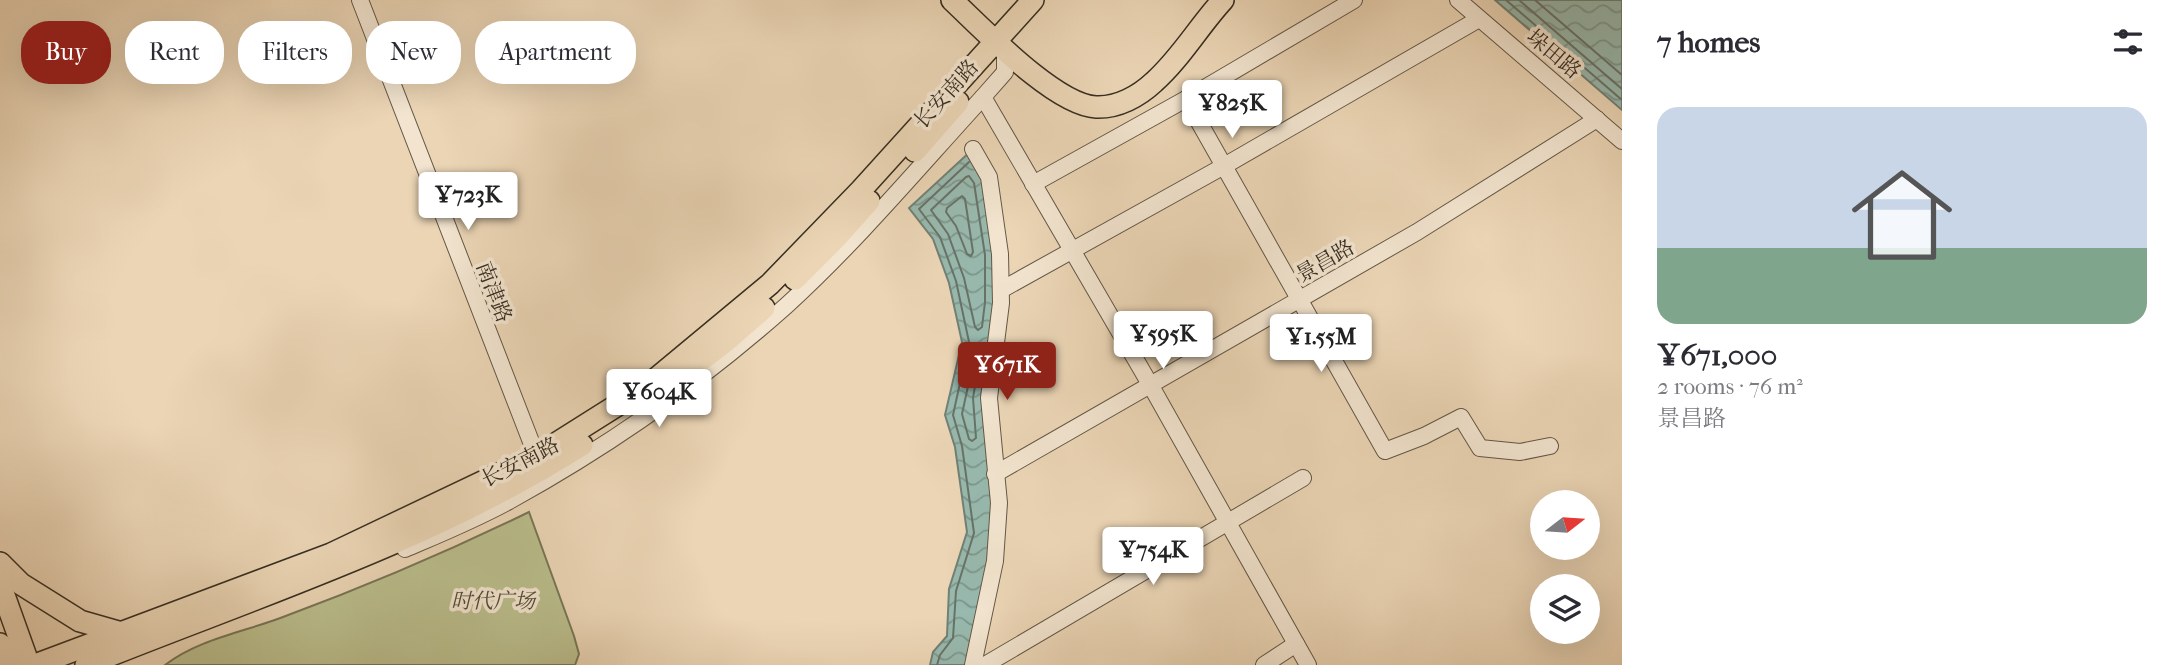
<!DOCTYPE html>
<html lang="en">
<head>
<meta charset="utf-8">
<style>
  :root { --surface:#fff; --page:#f2f2f3; --text:#2b2b33; --muted:#7c7c81; --line:#e1e1e2; --accent:#8f2418 }
  body { margin:0; font-family:"IM FELL French Canon","Noto Serif SC",serif; background:var(--page); color:var(--text); height:100vh; display:flex; flex-direction:column; font-size:26px; white-space:nowrap }
  * { box-sizing:border-box; margin:0 }
  p { font-size:23px; color:var(--muted) }
  .icon { flex:none; width:38px; height:38px; fill:none; stroke:currentColor; stroke-width:2; stroke-linecap:round; stroke-linejoin:round }
  .map { position:relative; flex:1; overflow:hidden }
  .side { display:flex; flex-direction:column; background:var(--surface); width:560px }
  .side>* { flex:none }
  .hud { position:absolute; left:21px; top:21px; width:665px; height:63px; display:flex; gap:14px }
  .needle { width:46px; rotate:73deg }
  .buttons { position:absolute; left:1530px; top:490px; display:grid; gap:14px }
  .buttons a { display:grid; place-items:center; width:70px; height:70px; border-radius:50%; background:var(--surface); box-shadow:0 7px 28px #0002; font-size:35px }
  .price { position:absolute; translate:-50% -60px; padding:0 16px; border-radius:7px; background:#fff; color:#222; font-size:23px; line-height:46px; filter:drop-shadow(0 2px 4px #0008) }
  .price::after { content:''; position:absolute; left:50%; top:42px; width:21px; height:16px; margin-left:-10px; background:inherit; clip-path:polygon(0 0,100% 0,50% 100%) }
  .price.active { background:var(--accent); color:#fff }
  ul { padding:0; list-style:none }
  li { display:grid; align-content:center; gap:14px; height:371px; padding:0 35px }
  li+li { border-top:2px solid var(--line) }
  li span { display:grid; place-items:center; height:217px; border-radius:21px; color:#555 }
  li>.icon { margin-inline-start:auto }
  span .icon { width:126px; height:126px; fill:#fffc; stroke-width:1 }
  li b { font-size:30px }
  h2 { display:flex; justify-content:space-between; align-items:center; height:84px; padding:0 35px; font-size:30px }
  .chip { padding:0 24px; border-radius:28px; background:var(--surface); box-shadow:0 7px 28px #0002; font-size:24px; line-height:63px }
  .chip.active { background:var(--accent); color:#fff }
  main { display:flex; flex:1; min-height:0 }
  .map>svg:first-child { display:block }
  .green { fill:#babd8c; stroke:#787556; stroke-width:2 }
  .water { fill:url(#water-waves); stroke:#718176; stroke-width:2 }
  .lines { fill:none; stroke-linecap:round; stroke-linejoin:round }
  .shore { stroke:#677368; stroke-width:2 }
  .minor-casing { stroke:#635746; stroke-width:18 }
  .major-casing { stroke:#362d21; stroke-width:24 }
  .minor { stroke:#f2e4cf; stroke-width:16 }
  .major { stroke:#ebd5b5; stroke-width:21 }
  .labels { text-anchor:middle; stroke-width:7; stroke-linejoin:round; paint-order:stroke }
  .street-label { font-size:21px; fill:#362d21; stroke:#f2e4cf }
  .park-label { font-size:21px; font-style:italic; fill:#504a36; stroke:#f2e4cf }
</style>
</head>
<body>
<main>
<div class="map">
<svg width="1622" height="665" viewBox="0 0 1622 665">
  <defs>
    <pattern id="water-waves" width="16" height="10" patternUnits="userSpaceOnUse" patternTransform="scale(1.75)"><rect width="16" height="10" fill="#98b9ae"/><path d="M0 5q4-4 8 0t8 0" fill="none" stroke="#7d978d"/></pattern>
  </defs>
  <rect width="100%" height="100%" fill="#ebd5b5"/>
  <filter id="stains"><feTurbulence type="fractalNoise" baseFrequency=".00286" numOctaves="4"/><feColorMatrix values="0 0 0 0 .2 0 0 0 0 .09 0 0 0 0 .02 0 0 0 .5 -.17"/></filter>
  <radialGradient id="worn" r=".72"><stop offset=".6" stop-color="#630" stop-opacity="0"/><stop offset="1" stop-color="#630" stop-opacity=".3"/></radialGradient>
  <path class="green" d="M529,512l45,124 5,18 -4,11h-410c34,-26 79,-33 118,-48 84,-31 166,-66 246,-105z"/>
  <g class="water">
    <path d="M1495,0h127v110z"/>
    <path d="M973,149l19,60 7,294 -26,162h-43l3,-13 14,-16 2,-47 18,-57 -12,-85 -10,-32 17,-73 -13,-59 -16,-44 -24,-31z"/>
  </g>
  <g class="lines">
    <g class="shore">
      <path d="M1506,0l116,100"/>
      <path d="M1519,0l103,89"/>
      <path d="M1535,0l87,75"/>
      <path d="M969,176l5,7 11,72v47l-3,25 -4,3 -3,-3 -11,-49 -16,-44 -17,-24 35,-33z"/>
      <path d="M962,196l3,3 8,53 -2,4 -4,-2 -11,-28 -10,-14 1,-4z"/>
      <path d="M970,377h4l2,3 -3,18 3,40 -4,3 -3,-2 -7,-25z"/>
      <path d="M937,665l3,-10 13,-17 3,-47 18,-58 -12,-87 -9,-31 16,-73 -13,-61 -16,-44 -21,-28 50,-47"/>
    </g>
    <defs>
      <g id="minor">
        <path d="M360,0l180,465"/>
        <path d="M1458,0l164,141"/>
        <path d="M983,97l168,289 157,279"/>
        <path d="M1186,99l199,352 39,-15 37,-19 19,31 40,4 30,-6"/>
        <path d="M973,149l16,28 11,77 1,49 -12,95 10,105 -4,58 -22,104"/>
        <path d="M1033,184l153,-85 168,-99"/>
        <path d="M1001,290l223,-124 255,-147"/>
        <path d="M995,474l422,-242 180,-113"/>
        <path d="M405,549c35,-15 72,-30 106,-49 98,-54 192,-120 276,-195 70,-64 132,-138 196,-208l22,-25v-24"/>
        <path d="M985,665l318,-187"/>
        <path d="M1264,665l32,-21"/>
      </g>
      <g id="major">
        <path d="M952,0c31,29 103,105 144,107 22,1 43,-11 58,-25 27,-24 45,-56 69,-82"/>
        <path d="M915,151l43,-49"/>
        <path d="M795,279l40,-40 34,-38"/>
        <path d="M686,372l39,-30 39,-34"/>
        <path d="M0,563l21,21 59,37 42,12"/>
        <path d="M0,584l29,81"/>
        <path d="M0,644l8,21"/>
        <path d="M35,665l296,-111 204,-97 111,-70 124,-103 91,-94 172,-190"/>
        <path d="M86,665c168,-68 343,-123 496,-220"/>
      </g>
    </defs>
    <use href="#minor" class="minor-casing"/>
    <use href="#major" class="major-casing"/>
    <use href="#minor" class="minor"/>
    <use href="#major" class="major"/>
  </g>
  <g class="labels">
    <g class="street-label">
      <text transform="translate(1554 54) rotate(40)" y="7">垛田路</text>
      <text transform="translate(946 94) rotate(-48)" y="7">长安南路</text>
      <text transform="translate(1325 261) rotate(-30)" y="7">景昌路</text>
      <text transform="translate(494 292) rotate(69)" y="7">南津路</text>
      <text transform="translate(520 462) rotate(-27)" y="7">长安南路</text>
    </g>
    <g class="park-label">
      <text x="493" y="608">时代广场</text>
    </g>
  </g>
  <rect width="100%" height="100%" filter="url(#stains)"/>
  <rect width="100%" height="100%" fill="url(#worn)"/>
</svg>
<div class="buttons">
<a><svg class="needle" viewBox="-14 -14 28 28"><path d="M0-13l5 13h-10z" fill="#e53935"/><path d="M0 13l5-13h-10z" fill="#7c7c81"/></svg></a>
<a><svg class="icon" aria-label="layers" viewBox="0 0 24 24"><path d="M12 4l9 5-9 5-9-5zM3 14l9 5 9-5"/></svg></a>
</div>
<b class="price" style="left:1232px;top:140px">¥825K</b>
<b class="price" style="left:468px;top:232px">¥723K</b>
<b class="price" style="left:1163px;top:371px">¥595K</b>
<b class="price" style="left:1321px;top:374px">¥1.55M</b>
<b class="price active" style="left:1007px;top:402px">¥671K</b>
<b class="price" style="left:659px;top:429px">¥604K</b>
<b class="price" style="left:1153px;top:587px">¥754K</b>
<div class="hud">
<a class="chip active">Buy</a>
<a class="chip">Rent</a>
<a class="chip">Filters</a>
<a class="chip">New</a>
<a class="chip">Apartment</a>
</div>
</div>
<section class="side">
<h2>7 homes<svg class="icon" aria-label="filters" viewBox="0 0 24 24"><path d="M4 7h16M4 17h16"/><circle cx="9" cy="7" r="2"/><circle cx="15" cy="17" r="2"/></svg></h2>
<ul>
<li><span style="background:linear-gradient(#c9d6e8 65%,#7fa58c 0)"><svg class="icon" aria-label="home" viewBox="0 0 24 24"><path d="M3 11l9-7 9 7M6 9v11h12V9"/></svg></span><div><b>¥671,000</b><p>2 rooms · 76 m²</p><p>景昌路</p></div></li>
</ul>
</section>
</main>
</body>
</html>
